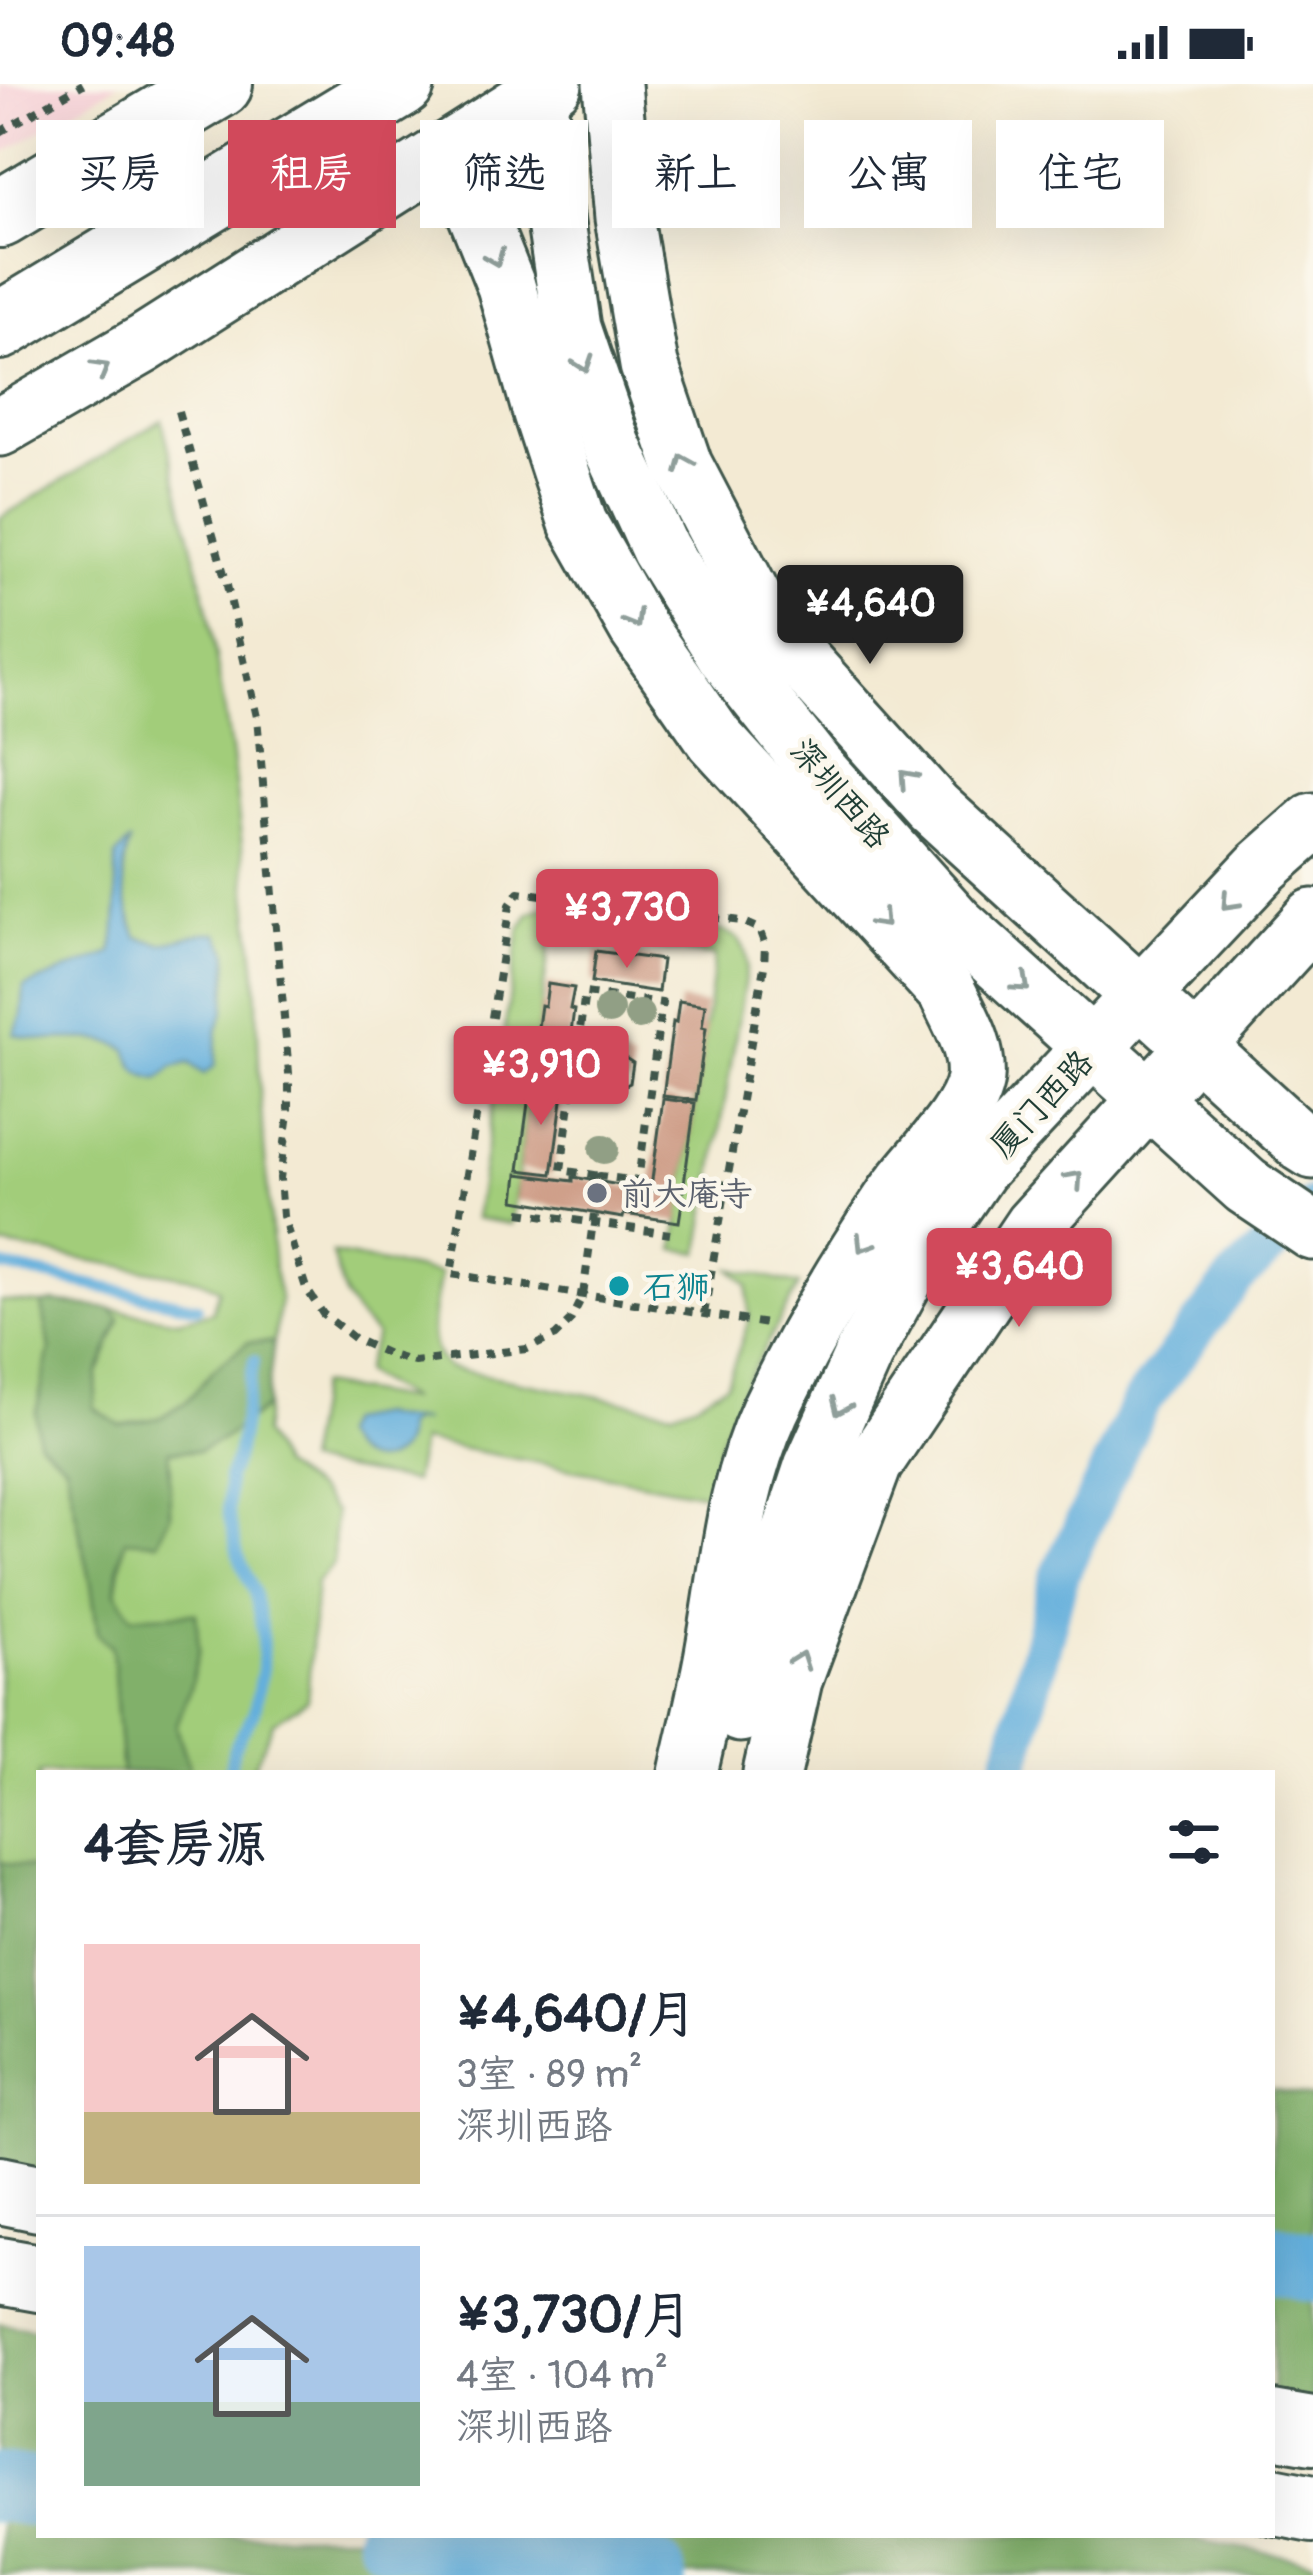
<!DOCTYPE html>
<html lang="zh">
<head>
<meta charset="utf-8">
<style>
  :root { --surface:#fff; --page:#f6f6f7; --text:#1f2937; --muted:#747a83; --line:#e0e1e3; --accent:#d1495b }
  body { margin:0; font-family:Pangolin,"LXGW WenKai TC",sans-serif; background:var(--page); color:var(--text); height:100vh; display:flex; flex-direction:column; font-size:45px; white-space:nowrap }
  * { box-sizing:border-box; margin:0 }
  p { font-size:39px; color:var(--muted) }
  .icon { flex:none; width:66px; height:66px; fill:none; stroke:currentColor; stroke-width:2; stroke-linecap:round; stroke-linejoin:round }
  .map { position:relative; flex:1; overflow:hidden }
  .panel { position:absolute; left:36px; top:1686px; width:1239px; height:768px; display:flex; flex-direction:column; background:var(--surface); border-radius:0px; box-shadow:0 12px 48px #0002 }
  .panel>* { flex:none }
  .banner { position:absolute; left:36px; top:36px; width:1242px; height:108px; display:flex; gap:24px }
  .price { position:absolute; translate:-50% -102px; padding:0 27px; border-radius:12px; background:var(--accent); color:#fff; font-size:39px; line-height:78px; filter:drop-shadow(0 3px 6px #0008) }
  .price::after { content:''; position:absolute; left:50%; top:72px; width:36px; height:27px; margin-left:-18px; background:inherit; clip-path:polygon(0 0,100% 0,50% 100%) }
  .price.on { background:#222; color:#fff }
  ul { padding:0; list-style:none }
  li { display:flex; align-items:center; gap:36px; height:300px; padding:0 48px }
  li+li { border-top:3px solid var(--line) }
  li span { display:grid; place-items:center; flex:none; width:336px; height:240px; border-radius:0px; color:#555 }
  li>.icon { margin-inline-start:auto }
  span .icon { width:144px; height:144px; fill:#fffc; stroke-width:1 }
  li b { font-size:51px }
  h2 { display:flex; justify-content:space-between; align-items:center; height:144px; padding:0 48px; font-size:51px }
  .chip { padding:0 42px; border-radius:0px; background:var(--surface); box-shadow:0 12px 48px #0002; font-size:42px; line-height:108px }
  .chip.on { background:var(--accent); color:#fff }
  .status { display:flex; justify-content:space-between; align-items:center; height:84px; padding:0 60px; background:var(--surface); direction:ltr }
  .status svg { height:33px; fill:currentColor }
  .map>svg:first-child { display:block }
  .built { fill:#f6cfd6 }
  .green { fill:#a2cd7a; stroke:#608557; stroke-width:3 }
  .forest { fill:#81b06a; stroke:#50764f; stroke-width:3 }
  .water { fill:#63afdc; stroke:#417688; stroke-width:3 }
  .lines { fill:none; stroke-linecap:round; stroke-linejoin:round }
  .stream { stroke:#63afdc; stroke-width:12 }
  .canal { stroke:#63afdc; stroke-width:39 }
  .river { stroke:#63afdc; stroke-width:69 }
  .building { fill:#cf9f89 }
  .minor-casing { stroke:#3f574c; stroke-width:63 }
  .major-casing { stroke:#3f574c; stroke-width:72 }
  .path { stroke:#3f574c; stroke-width:8; stroke-dasharray:9 9; stroke-linecap:butt }
  .minor { stroke:#fff; stroke-width:57 }
  .major { stroke:#fff; stroke-width:66 }
  .tree { fill:#919f85 }
  .oneway { stroke:#8f9e9a }
  .worship-dot { fill:#6b7280; stroke:#fbf7ec; stroke-width:4.5 }
  .culture-dot { fill:#0f9aa8; stroke:#fbf7ec; stroke-width:4.5 }
  .labels { text-anchor:middle; stroke-width:9; stroke-linejoin:round; paint-order:stroke }
  .street-label { font-size:33px; fill:#1f3d34; stroke:#fbf7ec }
  .worship-label { font-size:33px; fill:#5b616d; stroke:#fbf7ec; text-anchor:start }
  .culture-label { font-size:33px; fill:#0d838f; stroke:#fbf7ec; text-anchor:start }
</style>
</head>
<body>
<div class="status"><b>09:48</b><svg viewBox="0 0 49 12"><path d="M0 12V9h3v3zM5 12V6h3v6zM10 12V3h3v9zM15 12V0h3v12zM26 1h20v11H26zM47 4h2v5h-2z"/></svg></div>
<div class="map">
<svg width="1313" height="2491" viewBox="0 0 1313 2491">
  <rect width="100%" height="100%" fill="#fbf7ec"/>
  <filter id="ink" filterUnits="userSpaceOnUse"><feTurbulence type="fractalNoise" baseFrequency=".00833" numOctaves="2"/><feDisplacementMap in="SourceGraphic" scale="24" xChannelSelector="R" yChannelSelector="G"/><feConvolveMatrix kernelMatrix="1 2 1 2 8 2 1 2 1" color-interpolation-filters="sRGB"/></filter>
  <filter id="wash" filterUnits="userSpaceOnUse"><feTurbulence type="fractalNoise" baseFrequency=".004" numOctaves="4" result="noise"/><feDisplacementMap in="SourceGraphic" scale="48" xChannelSelector="R" yChannelSelector="G"/><feGaussianBlur stdDeviation="2.7" result="paint"/><feColorMatrix in="noise" values="0 0 0 0 0 0 0 0 0 0 0 0 0 0 0 0 0 1.4 0 .05"/><feComposite in="paint" operator="in"/></filter>
  <g filter="url(#wash)">
    <rect width="100%" height="100%" fill="#f3ead3"/>
    <path class="built" d="M0,0h119l-119,71z"/>
    <g class="green">
      <path d="M162,336l46,189 24,148 24,217 4,123 14,173 6,29 -6,43 -26,1 -33,25 -29,34 -27,16 -39,7 -26,-17 4,-35 22,-54 -9,-10 67,11 34,-8 7,-24 -21,-9 -198,-34v-727z"/>
      <path d="M544,823l174,23c21,5 29,15 29,36l-47,287 -25,-4 40,-293 -164,-22 -40,290 -36,-6 45,-289 10,-16z"/>
      <path d="M332,1169l108,21c-5,30 -19,72 8,94l225,43 24,-9 30,-19 22,-62 -1,-36 -16,-16 67,16 -54,99 -23,52 -16,58 -285,-53 -8,41 -108,-19 14,-78 91,15 -47,-28 13,-37c-32,-31 -33,-41 -44,-82z"/>
      <path d="M0,1217l42,3 8,45 -14,64 29,51 26,119 7,51 14,12 10,127h-83v96l-39,-6z"/>
      <path d="M266,1323l-3,27 18,33 35,24 18,21 -1,52 -17,18 -9,119 -33,21 -23,51h-60l-15,-47 14,-38 6,-74 -64,3 -16,-25 9,-53 46,-68 -2,-20h30l24,-12z"/>
    </g>
    <g class="forest">
      <path d="M54,1218l57,7 9,10 -22,54 -4,35 26,17 39,-7 27,-16 29,-34 33,-26h26l-8,65 -43,32 -25,12h-29l1,64 -13,27 -32,-2 -6,22 -3,30 16,24 64,-3 3,37 -9,38 -14,37 15,48h-69l-10,-127 -14,-12 -7,-51 -26,-119 -27,-23 -2,-28 14,-64 -8,-45z"/>
      <path d="M0,1778l39,7v304l-39,-7z"/>
      <path d="M1272,2006l41,8v305l-41,-7z"/>
      <path d="M0,2240l39,7v204h1130l144,26v14h-1313z"/>
    </g>
    <g class="water">
      <path d="M130,757c-12,35 -5,61 7,96l25,7 41,-11h15l11,20 -4,57 -7,18 -3,38 -11,8 -15,-11 -16,4 -14,12c-21,-3 -26,-11 -32,-30 -31,-19 -78,-2 -113,-15l8,-18 2,-29 88,-34c8,-32 3,-64 4,-97z"/>
      <path d="M378,1331c17,6 28,4 45,6h-11l-8,6c4,26 -21,43 -45,31 -9,-5 -14,-15 -20,-23l6,-14z"/>
    </g>
    <g class="lines">
      <g class="stream">
        <path d="M0,1182l197,41"/>
        <path d="M229,1689l5,-25 20,-36 8,-44 1,-32 -9,-46 -16,-35 -10,-42v-35l9,-22 17,-95"/>
      </g>
      <path class="canal" d="M1009,1689l51,-199 81,-172 93,-122 79,-73"/>
      <g class="river">
        <path d="M1272,2174l41,9"/>
        <path d="M0,2403l39,6"/>
        <path d="M390,2451l171,18 91,22"/>
      </g>
    </g>
    <g id="blocks">
      <g class="building">
        <path d="M596,867l66,9 -4,32 -66,-10z"/>
        <path d="M548,900l26,4 -4,21 4,1 -10,73 -33,-5 10,-73 4,1z"/>
        <path d="M679,917l26,4 -3,22 4,1 -10,72 -33,-4 10,-74 3,1z"/>
        <path d="M618,969l15,10 -3,20 -17,8 -14,-12 1,-19z"/>
        <path d="M531,997l33,5 -12,88 -33,-4z"/>
        <path d="M663,1015l32,4 -12,88 -32,-4z"/>
        <path d="M518,1090l55,7v-4l110,19 -4,26 -55,-8 -1,4 -108,-18z"/>
      </g>
    </g>
  </g>
  <g filter="url(#ink)">
    <use href="#blocks" fill-opacity="0" stroke="#3f574c" stroke-width="3"/>
    <g class="lines">
      <defs>
        <g id="minor">
          <path d="M535,0l37,244 40,117 48,104 66,106 88,111 142,158 290,262 67,45"/>
          <path d="M612,0l12,134 25,147 34,100 80,153 171,190 368,335 11,7"/>
          <path d="M451,65l55,137 36,127 36,110 59,104 78,112 232,253c13,27 31,56 28,86 -5,38 -60,87 -81,119 -46,68 -89,139 -124,213 -36,79 -40,155 -55,238 -7,42 -18,84 -27,125"/>
          <path d="M0,343l144,-83 409,-260"/>
          <path d="M740,1629l19,-84 54,-162 51,-114 47,-86 67,-98 283,-301 52,-46"/>
          <path d="M772,1689l21,-93 80,-216 160,-238 280,-308"/>
        </g>
        <g id="major">
          <path d="M0,130l219,-130"/>
          <path d="M0,242l401,-242"/>
          <path d="M0,2106l39,8"/>
          <path d="M0,2187l39,7"/>
          <path d="M1272,2340l41,7"/>
          <path d="M1272,2417l41,8"/>
        </g>
      </defs>
      <use href="#minor" class="minor-casing"/>
      <use href="#major" class="major-casing"/>
      <g class="path">
        <path d="M0,48l83,-48"/>
        <path d="M178,327l48,170 31,136 32,356v41l-9,64 3,38 23,72 17,26 32,25 35,16 24,7 113,-13 28,-13 15,-15 13,-26 11,-80"/>
        <path d="M600,1095v-3l38,5 24,-178 -77,-10 -24,177 39,6"/>
        <path d="M520,1128l150,22"/>
        <path d="M704,1230l60,-347 1,-22 -6,-16 -18,-8 -222,-29 -9,13 -59,369 316,50"/>
      </g>
      <use href="#minor" class="minor"/>
      <use href="#major" class="major"/>
    </g>
    <g class="tree">
      <circle cx="609" cy="926" r="15"/>
      <circle cx="639" cy="931" r="15"/>
      <circle cx="604" cy="1065" r="15"/>
    </g>
    <defs><path id="oneway-chevron" d="M-2-3.5L2.5 0L-2 3.5" fill="none" stroke-width="1.6" stroke-linecap="round" stroke-linejoin="round" transform="scale(3)"/></defs>
    <g class="oneway">
      <use href="#oneway-chevron" transform="translate(495 174) rotate(68)"/>
      <use href="#oneway-chevron" transform="translate(584 280) rotate(71)"/>
      <use href="#oneway-chevron" transform="translate(101 285) rotate(-30)"/>
      <use href="#oneway-chevron" transform="translate(684 379) rotate(-113)"/>
      <use href="#oneway-chevron" transform="translate(634 536) rotate(59)"/>
      <use href="#oneway-chevron" transform="translate(907 694) rotate(-132)"/>
      <use href="#oneway-chevron" transform="translate(1229 818) rotate(133)"/>
      <use href="#oneway-chevron" transform="translate(881 836) rotate(47)"/>
      <use href="#oneway-chevron" transform="translate(1022 900) rotate(42)"/>
      <use href="#oneway-chevron" transform="translate(1075 1095) rotate(-48)"/>
      <use href="#oneway-chevron" transform="translate(864 1160) rotate(122)"/>
      <use href="#oneway-chevron" transform="translate(840 1323) rotate(114)"/>
      <use href="#oneway-chevron" transform="translate(800 1576) rotate(-70)"/>
    </g>
  </g>
  <circle class="worship-dot" cx="597" cy="1109" r="12"/>
  <circle class="culture-dot" cx="619" cy="1202" r="12"/>
  <g class="labels">
    <g class="street-label">
      <text transform="translate(841 709) rotate(49)" y="12">深圳西路</text>
      <text transform="translate(1041 1019) rotate(-47)" y="12">厦门西路</text>
    </g>
    <g class="worship-label">
      <text x="621" y="1121">前大庵寺</text>
    </g>
    <g class="culture-label">
      <text x="643" y="1214">石狮</text>
    </g>
  </g>
</svg>
<b class="price on" style="left:870px;top:583px">¥4,640</b>
<b class="price" style="left:627px;top:887px">¥3,730</b>
<b class="price" style="left:541px;top:1044px">¥3,910</b>
<b class="price" style="left:1019px;top:1246px">¥3,640</b>
<div class="banner">
<a class="chip">买房</a>
<a class="chip on">租房</a>
<a class="chip">筛选</a>
<a class="chip">新上</a>
<a class="chip">公寓</a>
<a class="chip">住宅</a>
</div>
<section class="panel">
<h2>4套房源<svg class="icon" aria-label="filters" viewBox="0 0 24 24"><path d="M4 7h16M4 17h16"/><circle cx="9" cy="7" r="2"/><circle cx="15" cy="17" r="2"/></svg></h2>
<ul>
<li><span style="background:linear-gradient(#f6c9c9 70%,#c2b280 0)"><svg class="icon" aria-label="home" viewBox="0 0 24 24"><path d="M3 11l9-7 9 7M6 9v11h12V9"/></svg></span><div><b>¥4,640/月</b><p>3室 · 89 m²</p><p>深圳西路</p></div></li>
<li><span style="background:linear-gradient(#a9c7e8 65%,#7fa58c 0)"><svg class="icon" aria-label="home" viewBox="0 0 24 24"><path d="M3 11l9-7 9 7M6 9v11h12V9"/></svg></span><div><b>¥3,730/月</b><p>4室 · 104 m²</p><p>深圳西路</p></div></li>
</ul>
</section>
</div>
</body>
</html>
